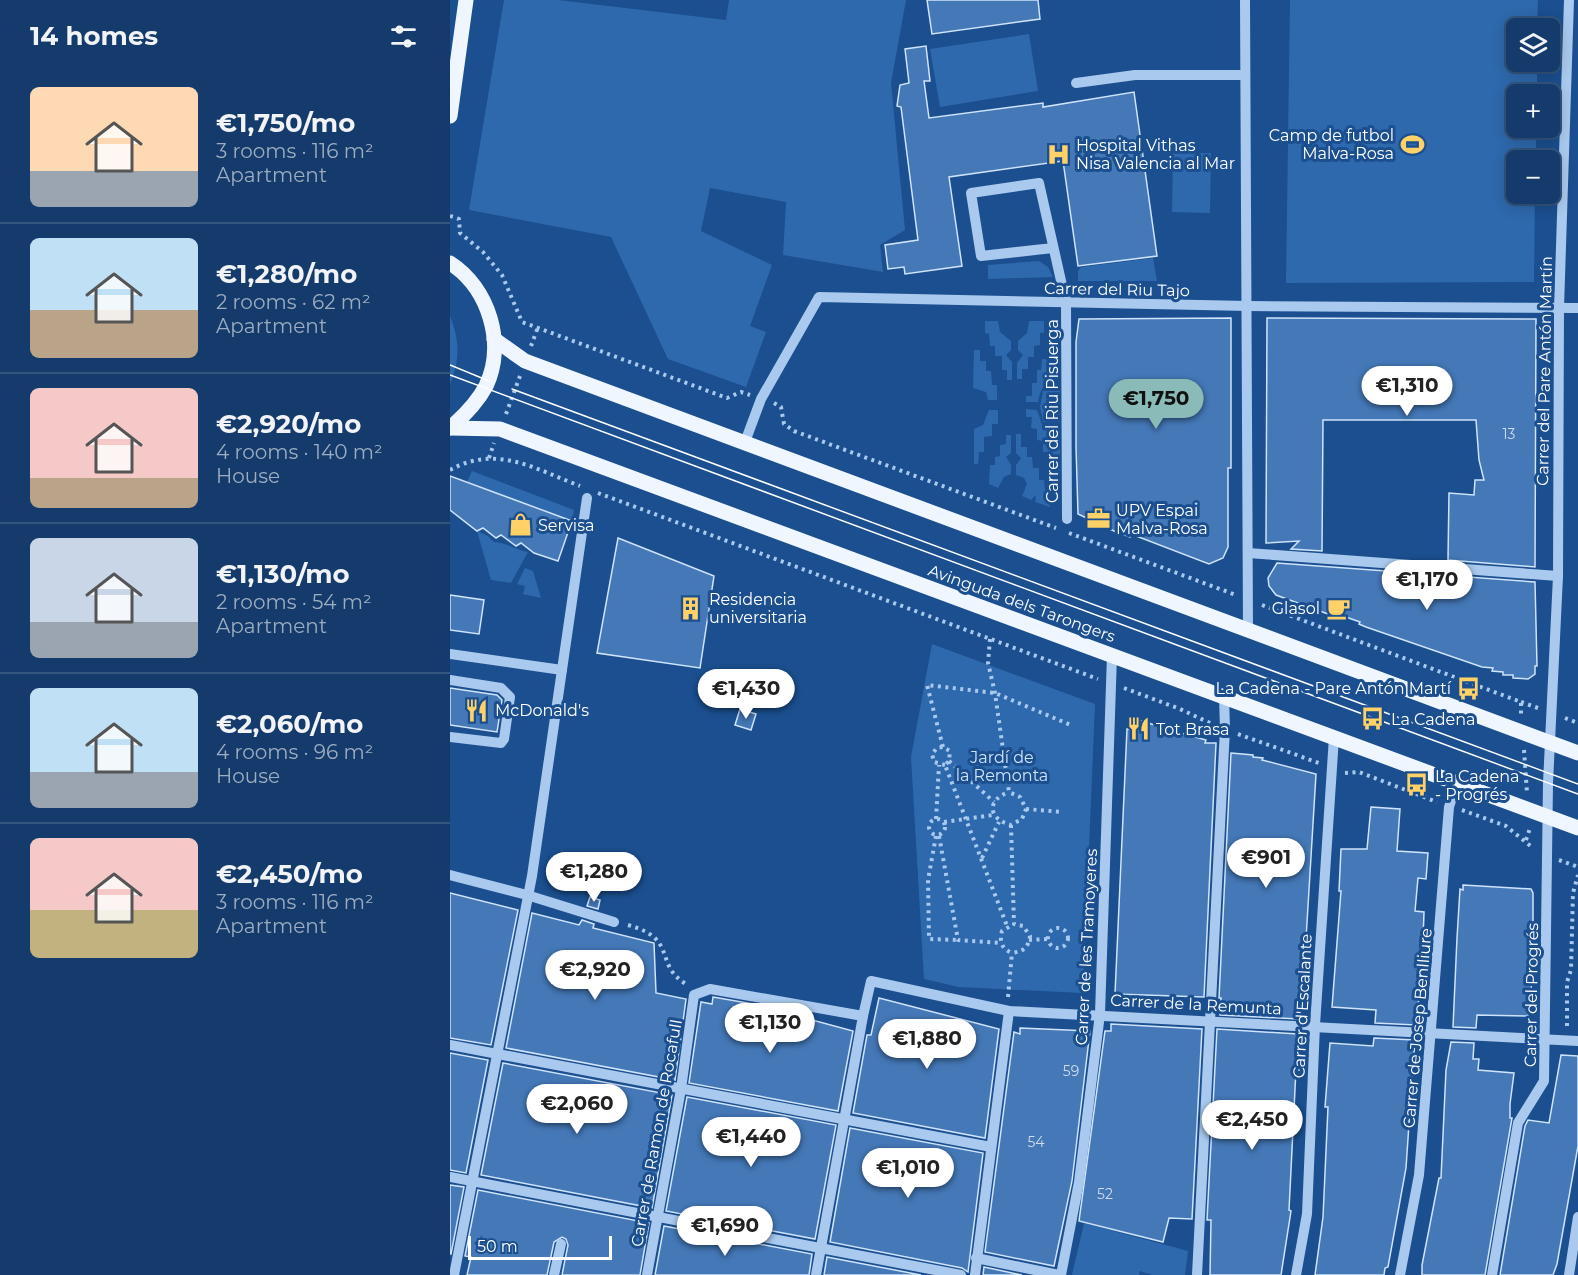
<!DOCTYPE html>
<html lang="en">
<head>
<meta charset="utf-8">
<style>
  :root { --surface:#143b6b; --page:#214673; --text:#f1f3f6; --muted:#9dadc1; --line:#33557e; --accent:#8bbbb9 }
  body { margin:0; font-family:Montserrat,sans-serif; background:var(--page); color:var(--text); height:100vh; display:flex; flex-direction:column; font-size:22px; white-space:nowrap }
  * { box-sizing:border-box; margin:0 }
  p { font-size:20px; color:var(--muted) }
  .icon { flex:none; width:33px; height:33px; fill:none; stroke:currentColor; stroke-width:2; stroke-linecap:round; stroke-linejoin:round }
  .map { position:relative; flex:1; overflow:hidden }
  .details { display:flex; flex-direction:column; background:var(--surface); width:450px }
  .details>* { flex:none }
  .fabs { position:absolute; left:1056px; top:18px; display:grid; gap:12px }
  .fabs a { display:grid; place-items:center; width:54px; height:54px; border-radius:9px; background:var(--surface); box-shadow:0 3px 15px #0003,0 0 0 2px var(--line); font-size:30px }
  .scale { position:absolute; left:18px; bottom:15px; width:144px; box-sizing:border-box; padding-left:6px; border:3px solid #fff; border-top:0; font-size:16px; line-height:21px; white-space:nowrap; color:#fff; -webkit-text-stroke:4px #1b4f8f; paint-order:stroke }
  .price { position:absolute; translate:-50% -51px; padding:0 14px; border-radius:21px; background:#fff; color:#222; font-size:20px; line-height:39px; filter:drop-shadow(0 2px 3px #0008) }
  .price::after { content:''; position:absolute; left:50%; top:36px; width:18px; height:14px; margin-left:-9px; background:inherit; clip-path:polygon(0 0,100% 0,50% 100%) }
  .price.active { background:var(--accent); color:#111 }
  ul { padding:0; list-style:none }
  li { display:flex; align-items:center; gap:18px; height:150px; padding:0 30px }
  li+li { border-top:2px solid var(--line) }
  li span { display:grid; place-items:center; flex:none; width:168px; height:120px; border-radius:9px; color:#555 }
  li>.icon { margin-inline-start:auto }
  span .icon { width:72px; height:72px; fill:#fffc; stroke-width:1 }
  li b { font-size:26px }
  h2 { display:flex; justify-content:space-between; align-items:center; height:72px; padding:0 30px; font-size:26px }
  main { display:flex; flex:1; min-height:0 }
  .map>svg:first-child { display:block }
  .green { fill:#2e69ad }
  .building { fill:#4478b7; stroke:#cfe3fa; stroke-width:1.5 }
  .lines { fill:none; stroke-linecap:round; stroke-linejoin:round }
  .path { stroke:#a9c9ee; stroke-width:4; stroke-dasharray:3 4.5; stroke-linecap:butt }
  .minor { stroke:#a9c9ee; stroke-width:10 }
  .major { stroke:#f0f6ff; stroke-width:15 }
  .tram { stroke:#fff; stroke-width:1.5 }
  .labels { text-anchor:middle; stroke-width:6; stroke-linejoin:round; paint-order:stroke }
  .number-label { font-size:14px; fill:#d0dded }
  .poi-label { font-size:16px; fill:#fff; stroke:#1b4f8f; text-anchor:start }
  .street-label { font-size:16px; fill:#fff; stroke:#1b4f8f }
  .park-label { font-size:16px; fill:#cfe3fa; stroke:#1b4f8f }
</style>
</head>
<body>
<main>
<section class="details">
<h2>14 homes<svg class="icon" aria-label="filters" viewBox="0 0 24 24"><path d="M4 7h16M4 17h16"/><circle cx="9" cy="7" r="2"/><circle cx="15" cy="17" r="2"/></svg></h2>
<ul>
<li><span style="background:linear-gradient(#ffd9b3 70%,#9aa5b1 0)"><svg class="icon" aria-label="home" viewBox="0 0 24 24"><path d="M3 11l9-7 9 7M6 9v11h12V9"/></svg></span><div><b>€1,750/mo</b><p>3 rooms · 116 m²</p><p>Apartment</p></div></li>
<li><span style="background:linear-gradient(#bfe0f5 60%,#b9a48a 0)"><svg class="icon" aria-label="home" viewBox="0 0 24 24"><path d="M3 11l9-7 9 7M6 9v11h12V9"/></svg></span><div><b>€1,280/mo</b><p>2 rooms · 62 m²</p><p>Apartment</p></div></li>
<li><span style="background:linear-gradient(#f6c9c9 75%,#b9a48a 0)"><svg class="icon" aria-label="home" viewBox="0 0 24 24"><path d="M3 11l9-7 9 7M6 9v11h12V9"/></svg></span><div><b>€2,920/mo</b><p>4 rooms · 140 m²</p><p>House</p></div></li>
<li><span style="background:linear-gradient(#c9d6e8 70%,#9aa5b1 0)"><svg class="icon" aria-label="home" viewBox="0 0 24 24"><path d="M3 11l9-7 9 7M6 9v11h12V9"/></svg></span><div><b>€1,130/mo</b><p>2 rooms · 54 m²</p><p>Apartment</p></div></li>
<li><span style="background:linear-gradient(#bfe0f5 70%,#9aa5b1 0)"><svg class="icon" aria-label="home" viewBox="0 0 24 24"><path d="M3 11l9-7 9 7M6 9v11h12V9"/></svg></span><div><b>€2,060/mo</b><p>4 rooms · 96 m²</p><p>House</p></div></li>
<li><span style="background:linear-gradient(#f6c9c9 60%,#c2b280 0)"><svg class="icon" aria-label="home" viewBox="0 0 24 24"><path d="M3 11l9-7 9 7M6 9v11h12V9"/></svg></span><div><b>€2,450/mo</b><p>3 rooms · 116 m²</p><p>Apartment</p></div></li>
</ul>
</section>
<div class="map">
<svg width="1128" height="1275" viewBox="0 0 1128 1275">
  <rect width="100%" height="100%" fill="#1b4f8f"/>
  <g class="green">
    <path d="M54,0h54l168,20 3,-20h177l-15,83 14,147 -25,15 3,27 -100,-17 3,-53 -76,-14 -9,43 71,34 -22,61 16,6 -20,55 -78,-28 -57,-122 -142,-27z"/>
    <path d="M840,0h248l-1,28h-21v34h21v32h-21v34h20v32h-20v34h19l-1,88 -248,1z"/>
    <path d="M579,34l9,57 -98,16 -10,-58z"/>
    <path d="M723,153h38l-1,60 -38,-1z"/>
    <path d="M703,258l4,23h-79v-10l3,-4z"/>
    <path d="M589,261l9,6 5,10 -65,2v-14z"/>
    <path d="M0,316c10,26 10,43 0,68z"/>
    <path d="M535,321h13l2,11 11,9v9l-5,5 6,7v18h-5v-10h-5v-14h-7v-10h-5l-1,-12 -4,-1z"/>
    <path d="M579,321h15v12h-4v12l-6,1v11h-6v12h-6v10h-5v-16l6,-8 -5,-5v-9l9,-8z"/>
    <path d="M603,336h7v41c-14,2 -20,12 -22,25h-12v-6h6v-13h5v-13h4l1,-11h5l1,-12h5z"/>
    <path d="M524,350h6v11h6v10h5l1,14h5v15h-9l-2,-8 -13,-4z"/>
    <path d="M593,391h17v31h-17l-3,-15z"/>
    <path d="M576,409l11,1 5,14 18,13v37h-7v-11h-5v-11h-5v-11l-6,-1v-11l-6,-1 1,-11h-6z"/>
    <path d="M539,410h9v14h-6v12l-8,1v15h-5l-1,12h-4v-35l9,-4z"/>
    <path d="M566,434h5v13h6v10h5l1,11h6v12h5l1,10h4l1,17 -15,-5 1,-7 -5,5 -9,-4 5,-12 -3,-6 -8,-3v-10l5,-7 -5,-5z"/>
    <path d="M556,435h5v18l-5,4 5,8v9l-7,3 -6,11 -9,-4 1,-19h5v-8l5,-1v-11l6,-1z"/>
    <path d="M22,471l102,39 -2,11 -105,-39z"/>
    <path d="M27,531l11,5 6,6c14,1 21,8 34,10l-17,31 -20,-3z"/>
    <path d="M75,568l8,3 8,27 -18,-4 2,-8 -8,-2z"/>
    <path d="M482,644l163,60 -12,289 -125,-6 -34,-8 -13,-222z"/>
    <path d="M634,1223l104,28 -3,24h-33l-12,-4 -1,4h-67z"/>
  </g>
  <g class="building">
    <path d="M477,0h111l2,19 -108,15z"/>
    <path d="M476,46l4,35h-6l5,37 114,-15v4l91,-15 23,164 -79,10 -15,-105 -114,16 13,89 -57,8 -1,-7 -16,2 -3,-24 33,-5 -17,-133 -4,-1 3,-21 9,-2 -4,-34z"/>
    <path d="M781,318v150h-3v79l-5,11 -14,6 -78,-30 -1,3 -16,-6 -36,-17 -2,-67v-105l3,-23z"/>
    <path d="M817,318l269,1 -1,248 -87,-7 1,-67 25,2 1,-15h9l-5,-20 -3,-40h-153l-1,131 -31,-2 8,-8 -33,2z"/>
    <path d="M0,476l122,45 -14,40 -24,-8 -13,-10 -5,3 -15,-11 -5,3 -13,-10 -6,3 -27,-21z"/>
    <path d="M168,538l96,38 -14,92 -103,-15z"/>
    <path d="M827,563l258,19 2,84h-2v8l-7,5 -15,-1v-3h-10v-3l-11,-1 1,-3 -11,-1 -116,-40 -7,-3 1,-2 -31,-11 -1,3 -52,-19 -7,-9 -1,-8z"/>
    <path d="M0,595l34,5 -5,34 -29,-4z"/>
    <path d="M0,688l47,7 5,5 -5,32 -47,-7z"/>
    <path d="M290,709l16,5 -5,16 -16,-5z"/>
    <path d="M680,721h12l25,8 -1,3 15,1 25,7 -1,3h11l-12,254 -89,-3 12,-265h2z"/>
    <path d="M781,753l22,2v2l10,1 -1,2 54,14 -14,231h-2l-1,14 -79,-4 1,-17h-2z"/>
    <path d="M921,807l29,2 -3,42 31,2 -2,26 -8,-1 -3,33 9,1 -2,58 -6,55 -41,-2 1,-13 -44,-3 9,-116h-2l2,-42h26z"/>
    <path d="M1013,885l68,4 2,4v79l-5,44 -51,-1 -1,13 -23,-1 4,-89 3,-49 3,1z"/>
    <path d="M0,893l68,17 -27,135 -41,-7z"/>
    <path d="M140,897l10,3 -2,9 -11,-3z"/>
    <path d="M82,913l47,12 3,-5 12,4 -1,4 61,15 2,50 30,6 -11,81 -169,-32z"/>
    <path d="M263,997l40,7 100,27 -15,80 -149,-28 12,-81 11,2z"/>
    <path d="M429,998l120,31 -14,109 -132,-25 14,-78h4z"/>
    <path d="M661,1024l91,5 -10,190 -23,-1 -6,24 -84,-21 26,-190h6z"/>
    <path d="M570,1028l70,3 -18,150 -18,85 -69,-14 29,-220 6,2z"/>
    <path d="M767,1029l81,5 -1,19h3l-1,17 -3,-1 -7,141 2,1 -10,64h-71l1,-55h-4z"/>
    <path d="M924,1038l41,2 -3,40 2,7 -3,8 -5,73 -18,99 -3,1 -1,7h-69l8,-58 5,-110h-3l5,-64 43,3z"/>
    <path d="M1001,1042l23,1 -1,16h6l-1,11 36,3 -4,31v14h2l-27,157h-63v-10l17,-87h2l5,-108z"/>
    <path d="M0,1053l38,7 -22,113 -16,-3z"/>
    <path d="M1111,1055l17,1v90l-21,118 -4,11h-53l25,-149 3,-6 21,3z"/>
    <path d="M53,1063l169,32 -20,113 -171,-33z"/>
    <path d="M237,1097l149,28 -21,114 -149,-28z"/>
    <path d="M400,1128l133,25 -15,119 -6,-4 -132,-26z"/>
    <path d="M0,1185l14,2 -13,67h-1z"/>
    <path d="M28,1190l171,33 -9,52h-78l6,-30 -2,-6 -4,-2 -8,5 -7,33h-80l4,-18 -6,-1z"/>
    <path d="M214,1226l148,28 -3,21h-154z"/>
    <path d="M377,1257l94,18h-97z"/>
    <path d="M534,1267l38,8h-39z"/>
  </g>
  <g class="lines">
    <g class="path">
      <path d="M0,216l9,3 1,14 23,19 19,23 20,47 205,76 14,-6 9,3"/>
      <path d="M81,346l7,-19"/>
      <path d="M324,403l7,4 3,17 10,7 262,97"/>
      <path d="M56,414l14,-38"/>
      <path d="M39,458l5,-15"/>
      <path d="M0,470c47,-26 85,-1 130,16"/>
      <path d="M148,493l500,186"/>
      <path d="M619,533l167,62"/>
      <path d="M812,605l259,97v13"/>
      <path d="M540,639l-2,24 7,30 14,99 11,5 6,12 -4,10 -11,6c-23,-6 -25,-25 -2,-33"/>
      <path d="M674,688l56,21 32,15"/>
      <path d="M1071,702l17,6"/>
      <path d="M1115,718l13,5"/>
      <path d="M788,734l81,29"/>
      <path d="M493,747l-16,-62 68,8 78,33"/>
      <path d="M1074,750l3,43"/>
      <path d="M499,761l45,41"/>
      <path d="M495,765l-11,-3 -2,-8 5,-6 6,-1 7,4 -1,10 -4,4 62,161"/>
      <path d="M895,773l14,-1 78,30"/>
      <path d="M576,809l36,3"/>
      <path d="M1012,810l44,16 27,22"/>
      <circle cx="487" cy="827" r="8"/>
      <path d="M486,819l3,-54"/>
      <path d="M494,822l49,-7"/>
      <path d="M561,825l3,99 9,2 7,10c-2,12 -6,15 -18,17 -10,-4 -13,-11 -10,-22l12,-7"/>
      <path d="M486,836l-8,44 1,59 29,1"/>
      <path d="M489,836l19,104 43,3"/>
      <path d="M1076,840l4,-12"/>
      <path d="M532,858l17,-36"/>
      <path d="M1109,860l19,7"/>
      <path d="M178,925c51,14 25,39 58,59"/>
      <circle cx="608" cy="938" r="10"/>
      <path d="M579,940l19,-1"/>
      <path d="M558,997l4,-44"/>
      <path d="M1117,1026v-44l4,-12 2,-77 5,-18"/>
    </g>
    <g class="minor">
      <path d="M795,0l3,630"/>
      <path d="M626,83l59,-8h110"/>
      <path d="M603,248l-72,8 -10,-63 68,-10 27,120 1,216"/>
      <path d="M295,442l16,-43 58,-102 429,9 330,2"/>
      <path d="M798,553l310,23"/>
      <path d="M0,654l112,16"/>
      <path d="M0,680l51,8 9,9 -6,42 -3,4 -51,-6"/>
      <path d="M0,875l77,20 87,27"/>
      <path d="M0,1045l541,102"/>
      <path d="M0,1177l511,98"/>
      <path d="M526,1258l83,17"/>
      <path d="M4,1275l78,-399 55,-378"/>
      <path d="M104,1275l7,-31"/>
      <path d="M197,1275l34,-186 13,-94 16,-6 153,27"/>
      <path d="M366,1275l47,-259 8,-35 138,30 569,30"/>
      <path d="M525,1275l34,-264"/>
      <path d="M611,1275l18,-93 21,-168 12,-359"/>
      <path d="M747,1275l28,-546 -1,-33"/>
      <path d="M846,1275l11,-61 8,-189 19,-288"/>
      <path d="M950,1275l19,-100 30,-368 8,-24"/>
      <path d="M1042,1275l26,-152 26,-42 4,-298 10,-207 1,-268 10,-308"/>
      <path d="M1119,1275l9,-58"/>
    </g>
    <g class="major">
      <path d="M0,116l16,-116"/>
      <path d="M0,263c39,25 56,81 36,123 -9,17 -22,30 -36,42"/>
      <path d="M44,339l31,22 1053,392"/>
      <path d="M0,428l50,1 1078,399"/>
    </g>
    <g class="tram">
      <path d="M0,365l39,16"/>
      <path d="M0,375l1128,419"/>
      <path d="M62,389l1066,395"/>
    </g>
  </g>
  <defs>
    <symbol id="stadium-bare" viewBox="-9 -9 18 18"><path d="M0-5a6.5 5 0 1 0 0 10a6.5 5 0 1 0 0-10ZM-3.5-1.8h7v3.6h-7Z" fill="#ffd166" stroke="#1b4f8f" stroke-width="2.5" paint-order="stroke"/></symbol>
    <symbol id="hospital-bare" viewBox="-9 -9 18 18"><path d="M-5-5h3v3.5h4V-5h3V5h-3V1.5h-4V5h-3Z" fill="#ffd166" stroke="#1b4f8f" stroke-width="2.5" paint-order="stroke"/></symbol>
    <symbol id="office-bare" viewBox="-9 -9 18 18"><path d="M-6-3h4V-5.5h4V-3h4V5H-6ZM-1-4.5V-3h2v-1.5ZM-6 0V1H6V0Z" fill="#ffd166" stroke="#1b4f8f" stroke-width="2.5" paint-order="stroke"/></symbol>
    <symbol id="shop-bare" viewBox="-9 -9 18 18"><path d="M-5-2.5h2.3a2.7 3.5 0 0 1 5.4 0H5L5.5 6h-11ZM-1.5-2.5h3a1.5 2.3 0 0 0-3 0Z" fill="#ffd166" stroke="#1b4f8f" stroke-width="2.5" paint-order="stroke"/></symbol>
    <symbol id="building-bare" viewBox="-9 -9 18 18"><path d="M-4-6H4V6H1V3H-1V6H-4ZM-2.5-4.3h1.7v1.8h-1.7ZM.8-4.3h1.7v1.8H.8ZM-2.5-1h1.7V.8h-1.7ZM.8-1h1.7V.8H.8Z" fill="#ffd166" stroke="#1b4f8f" stroke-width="2.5" paint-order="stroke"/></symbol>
    <symbol id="cafe-bare" viewBox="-9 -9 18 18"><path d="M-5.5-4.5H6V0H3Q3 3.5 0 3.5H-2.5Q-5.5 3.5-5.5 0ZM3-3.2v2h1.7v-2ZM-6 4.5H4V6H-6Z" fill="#ffd166" stroke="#1b4f8f" stroke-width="2.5" paint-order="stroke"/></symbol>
    <symbol id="bus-bare" viewBox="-9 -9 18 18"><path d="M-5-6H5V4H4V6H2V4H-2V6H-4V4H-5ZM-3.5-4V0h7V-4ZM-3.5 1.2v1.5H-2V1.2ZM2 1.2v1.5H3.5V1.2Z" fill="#ffd166" stroke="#1b4f8f" stroke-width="2.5" paint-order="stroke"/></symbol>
    <symbol id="restaurant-bare" viewBox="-9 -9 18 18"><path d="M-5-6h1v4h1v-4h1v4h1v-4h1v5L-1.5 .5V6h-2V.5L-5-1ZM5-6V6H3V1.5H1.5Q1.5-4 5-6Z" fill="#ffd166" stroke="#1b4f8f" stroke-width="2.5" paint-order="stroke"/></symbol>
  </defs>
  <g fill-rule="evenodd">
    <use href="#stadium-bare" x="946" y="128" width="33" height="33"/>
    <use href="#hospital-bare" x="592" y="138" width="33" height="33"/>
    <use href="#office-bare" x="632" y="502" width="33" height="33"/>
    <use href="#shop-bare" x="54" y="508" width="33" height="33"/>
    <use href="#building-bare" x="224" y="592" width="33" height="33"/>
    <use href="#cafe-bare" x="872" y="592" width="33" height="33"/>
    <use href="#bus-bare" x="1002" y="672" width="33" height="33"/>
    <use href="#restaurant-bare" x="10" y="694" width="33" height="33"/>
    <use href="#bus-bare" x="906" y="702" width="33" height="33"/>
    <use href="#restaurant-bare" x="672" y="712" width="33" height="33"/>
    <use href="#bus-bare" x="950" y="768" width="33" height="33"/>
  </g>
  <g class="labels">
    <g class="number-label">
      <text x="1059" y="439">13</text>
      <text x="621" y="1076">59</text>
      <text x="586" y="1147">54</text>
      <text x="655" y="1199">52</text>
    </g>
    <g class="poi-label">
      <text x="944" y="141" text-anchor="end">Camp de futbol<tspan x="944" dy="18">Malva-Rosa</tspan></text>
      <text x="626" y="151">Hospital Vithas<tspan x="626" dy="18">Nisa Valencia al Mar</tspan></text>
      <text x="666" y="516">UPV Espai<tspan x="666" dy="18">Malva-Rosa</tspan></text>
      <text x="88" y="531">Servisa</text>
      <text x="259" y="605">Residencia<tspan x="259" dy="18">universitaria</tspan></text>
      <text x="870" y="614" text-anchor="end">Glasol</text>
      <text x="1001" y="694" text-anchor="end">La Cadena - Pare Antón Martí</text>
      <text x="45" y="716">McDonald's</text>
      <text x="941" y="725">La Cadena</text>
      <text x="706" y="735">Tot Brasa</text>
      <text x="985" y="782">La Cadena<tspan x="985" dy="18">- Progrés</tspan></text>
    </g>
    <g class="street-label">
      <text transform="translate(667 289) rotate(1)" y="6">Carrer del Riu Tajo</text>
      <text transform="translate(1094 371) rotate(-89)" y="6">Carrer del Pare Antón Martín</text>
      <text transform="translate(602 411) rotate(-90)" y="6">Carrer del Riu Pisuerga</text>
      <text transform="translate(572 603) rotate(20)" y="6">Avinguda dels Tarongers</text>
      <text transform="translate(636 947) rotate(-87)" y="6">Carrer de les Tramoyeres</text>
      <text transform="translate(1081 995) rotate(-89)" y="6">Carrer del Progrés</text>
      <text transform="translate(746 1004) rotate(3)" y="6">Carrer de la Remunta</text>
      <text transform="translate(852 1006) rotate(-87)" y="6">Carrer d'Escalante</text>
      <text transform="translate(967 1028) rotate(-85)" y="6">Carrer de Josep Benlliure</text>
      <text transform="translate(206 1133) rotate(-80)" y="6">Carrer de Ramon de Rocafull</text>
    </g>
    <g class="park-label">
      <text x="552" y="763">Jardí de<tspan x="552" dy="18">la Remonta</tspan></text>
    </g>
  </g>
</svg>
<div class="fabs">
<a><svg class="icon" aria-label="layers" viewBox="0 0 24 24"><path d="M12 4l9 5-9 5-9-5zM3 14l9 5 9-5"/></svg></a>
<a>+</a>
<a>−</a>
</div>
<div class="scale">50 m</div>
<b class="price" style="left:957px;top:417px">€1,310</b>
<b class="price active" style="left:706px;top:430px">€1,750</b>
<b class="price" style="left:977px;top:611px">€1,170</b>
<b class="price" style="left:296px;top:720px">€1,430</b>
<b class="price" style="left:816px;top:889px">€901</b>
<b class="price" style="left:144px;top:903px">€1,280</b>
<b class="price" style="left:145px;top:1001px">€2,920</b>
<b class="price" style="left:320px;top:1054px">€1,130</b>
<b class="price" style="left:477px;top:1070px">€1,880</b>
<b class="price" style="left:127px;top:1135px">€2,060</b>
<b class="price" style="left:802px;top:1151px">€2,450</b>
<b class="price" style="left:301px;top:1168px">€1,440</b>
<b class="price" style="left:458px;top:1199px">€1,010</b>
<b class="price" style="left:275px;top:1257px">€1,690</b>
</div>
</main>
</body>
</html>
